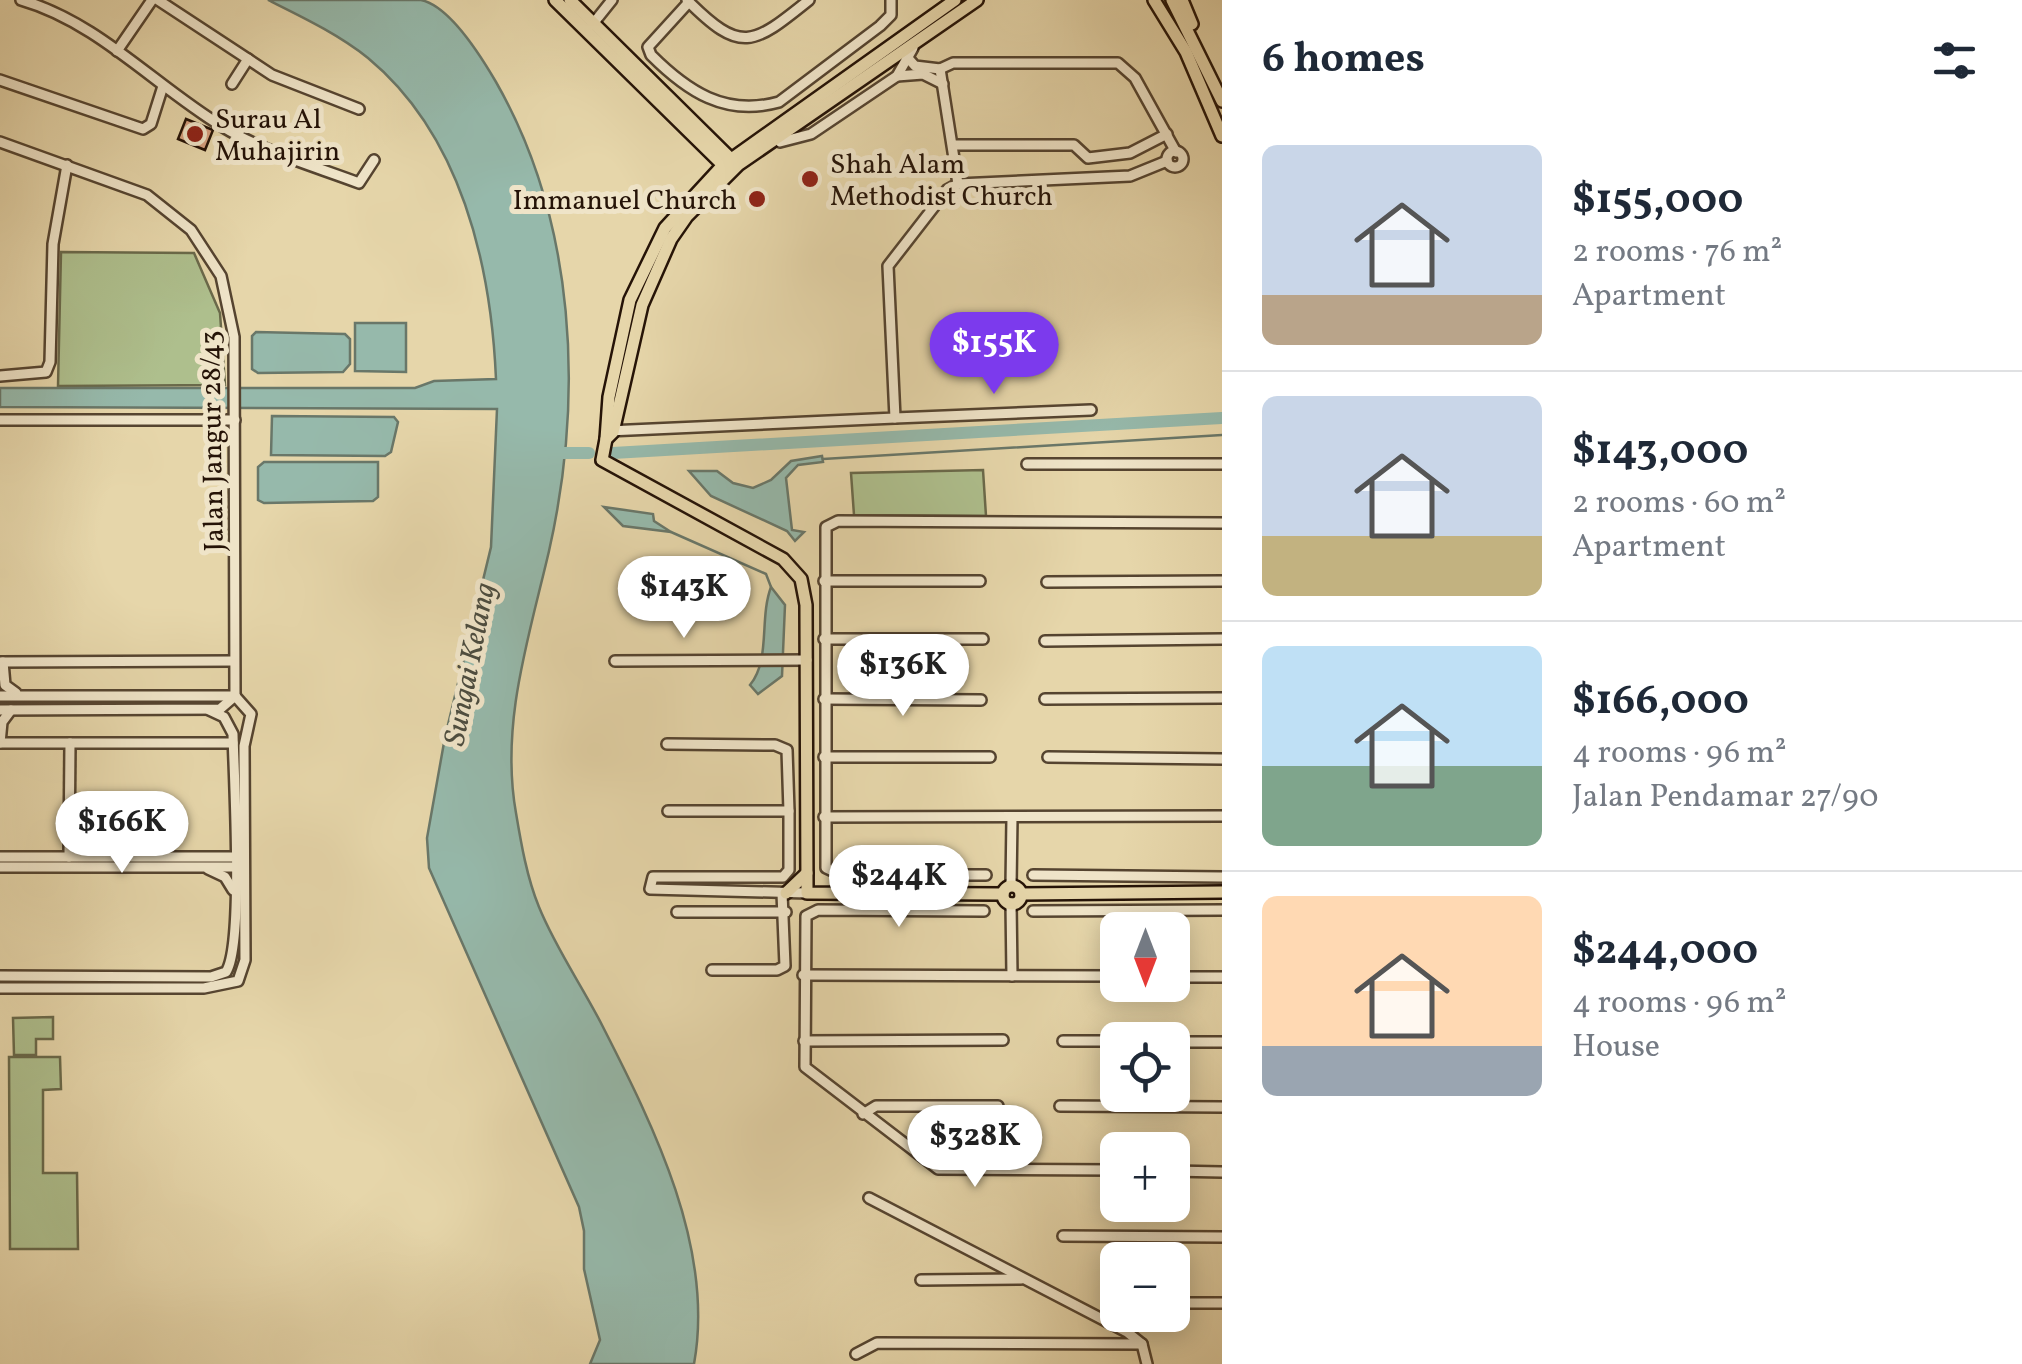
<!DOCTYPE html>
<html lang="en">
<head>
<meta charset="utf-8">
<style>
  :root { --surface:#fff; --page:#f2f2f3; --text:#1f2937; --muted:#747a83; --line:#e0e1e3; --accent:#7c3aed }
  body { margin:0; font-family:Vollkorn,serif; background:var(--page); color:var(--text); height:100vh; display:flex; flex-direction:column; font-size:38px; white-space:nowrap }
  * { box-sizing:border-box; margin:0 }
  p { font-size:32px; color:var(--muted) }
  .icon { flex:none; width:55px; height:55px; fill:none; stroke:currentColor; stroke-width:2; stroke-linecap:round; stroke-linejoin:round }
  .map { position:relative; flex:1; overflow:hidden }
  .details { display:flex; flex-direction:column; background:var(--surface); width:800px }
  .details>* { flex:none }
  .needle { width:65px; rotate:180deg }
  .fabs { position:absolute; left:1100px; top:912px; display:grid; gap:20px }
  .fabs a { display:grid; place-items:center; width:90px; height:90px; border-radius:15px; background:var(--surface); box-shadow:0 5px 25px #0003; font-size:50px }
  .price { position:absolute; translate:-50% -85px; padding:0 22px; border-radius:35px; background:#fff; color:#222; font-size:32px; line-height:65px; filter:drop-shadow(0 2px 5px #0008) }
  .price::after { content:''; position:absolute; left:50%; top:60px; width:30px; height:22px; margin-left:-15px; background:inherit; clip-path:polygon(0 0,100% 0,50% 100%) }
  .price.selected { background:var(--accent); color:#fff }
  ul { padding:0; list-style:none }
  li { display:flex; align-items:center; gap:30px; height:250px; padding:0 40px }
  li+li { border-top:2px solid var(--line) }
  li span { display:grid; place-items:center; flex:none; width:280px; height:200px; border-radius:15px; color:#555 }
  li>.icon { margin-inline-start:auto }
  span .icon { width:120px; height:120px; fill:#fffc; stroke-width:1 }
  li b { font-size:42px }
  h2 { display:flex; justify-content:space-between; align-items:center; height:120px; padding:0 40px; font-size:42px }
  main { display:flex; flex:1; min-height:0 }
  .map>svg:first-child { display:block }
  .green { fill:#aebf8d; stroke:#6a694a; stroke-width:2.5 }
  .water { fill:#96b9ab; stroke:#697769; stroke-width:2.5 }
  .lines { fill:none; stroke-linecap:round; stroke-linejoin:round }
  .stream { stroke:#697769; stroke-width:2.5 }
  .river { stroke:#96b9ab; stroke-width:12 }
  .building { fill:#d6a180; stroke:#251307; stroke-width:2.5 }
  .minor-casing { stroke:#554430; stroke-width:14 }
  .major-casing { stroke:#251307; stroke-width:16 }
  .minor { stroke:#efe4c8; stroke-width:9 }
  .major { stroke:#e6d6aa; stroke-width:11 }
  .poi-dot { fill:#8f2418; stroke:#efe4c8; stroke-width:4 }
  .labels { text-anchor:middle; stroke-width:10; stroke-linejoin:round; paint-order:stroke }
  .poi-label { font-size:28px; fill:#251307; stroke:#efe4c8; text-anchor:start }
  .street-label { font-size:28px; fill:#251307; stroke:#efe4c8 }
  .water-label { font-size:30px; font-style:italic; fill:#4d4d40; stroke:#efe4c8 }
</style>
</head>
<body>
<main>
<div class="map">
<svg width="1222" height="1364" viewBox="0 0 1222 1364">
  <rect width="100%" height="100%" fill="#e6d6aa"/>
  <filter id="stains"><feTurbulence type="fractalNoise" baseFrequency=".002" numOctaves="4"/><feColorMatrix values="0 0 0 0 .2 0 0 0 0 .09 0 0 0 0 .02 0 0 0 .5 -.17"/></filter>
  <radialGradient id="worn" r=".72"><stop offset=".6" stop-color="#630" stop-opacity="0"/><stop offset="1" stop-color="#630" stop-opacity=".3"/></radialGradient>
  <g class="green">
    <path d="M61,252l133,1 26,60 5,72 -167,1z"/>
    <path d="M983,470l3,46 -132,-1 -3,-42z"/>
    <path d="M53,1017v22h-17v16h-22l-1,-37z"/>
    <path d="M9,1057h51l1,32 -18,1v83h34l1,76h-68z"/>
  </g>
  <g class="water">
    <path d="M268,0c41,0 116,0 153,0 29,6 61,58 75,82 80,140 88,314 53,469 -20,86 -49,173 -33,262 5,30 11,65 23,94 17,42 44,80 64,120 51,100 112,222 91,337h-104l10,-24 -16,-71v-38l-5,-24 -150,-339 -2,-30 18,-101 46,-190 6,-138 -497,-2v-19h415l19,-7 62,-2c-5,-115 -35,-244 -128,-321 -30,-24 -66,-41 -100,-58z"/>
    <path d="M355,323h51v49l-51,-1z"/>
    <path d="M256,332l89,2 5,5v25l-7,8 -85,1 -6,-4v-33z"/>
    <path d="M272,416l122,1 4,5 -7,30 -6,4 -114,-1z"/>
    <path d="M822,456l1,6 -25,3 -12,13 6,52 12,2 -9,9 -8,-10 -76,-35 -22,-25h28l16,12 20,5 18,-8 20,-19z"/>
    <path d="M264,462h114v35l-5,4 -109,2 -6,-3v-33z"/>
    <path d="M604,507l49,7 1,7 17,11 -48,-6z"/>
    <path d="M771,587l14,18 -3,71 -24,18 -8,-9c21,-26 9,-66 21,-98z"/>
  </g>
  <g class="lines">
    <g class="stream">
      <path d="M823,459l399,-24"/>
      <path d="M671,532l95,42 5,13"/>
    </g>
    <g class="river">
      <path d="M551,453h38"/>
      <path d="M613,453l609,-35"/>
    </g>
  </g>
  <path class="building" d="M186,119l27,11 -8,20 -27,-11z"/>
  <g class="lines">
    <defs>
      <g id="minor">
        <path d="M21,0c77,22 134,86 202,127 41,25 91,39 136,56l15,-23"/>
        <path d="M158,0l114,75 87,34"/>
        <path d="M687,0c54,54 65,46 122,0"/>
        <path d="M689,2l-41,45 3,8c36,36 74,62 128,47l101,-76 11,-11v-15"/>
        <path d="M592,25l20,-25"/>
        <path d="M117,51l35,-51"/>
        <path d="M907,57l8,9 25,3"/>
        <path d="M940,69l13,-6h165l17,15 41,74"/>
        <path d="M940,69l18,115"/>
        <path d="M897,76l26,-2 20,10"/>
        <path d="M0,80l143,49 8,-5 12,-38"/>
        <path d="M232,84l16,-25"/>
        <path d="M0,142l147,53 44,35 30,46 13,61 1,359"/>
        <path d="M780,142l31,-8 86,-58 16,-28"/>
        <path d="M953,145h121l14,13 42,-5 37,-19"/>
        <circle cx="1175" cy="159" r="8"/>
        <path d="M0,376l46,-4 4,-10 3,-118 14,-79"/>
        <path d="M895,418l196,-8"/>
        <path d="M0,420h235"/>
        <path d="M608,431l287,-13 -7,-152 59,-76 11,-6 172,-8 37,-15"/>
        <path d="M1027,464h195"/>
        <path d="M824,581h156"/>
        <path d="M1047,582l175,-1"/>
        <path d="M824,639h159"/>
        <path d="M1045,641l177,-2"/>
        <path d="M615,661l192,-1"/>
        <path d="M0,662l234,-1"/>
        <path d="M3,662l2,23 11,8"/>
        <path d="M0,696h235"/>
        <path d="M824,699l157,1"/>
        <path d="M1045,699l177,-1"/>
        <path d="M0,710l220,-1 15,-13"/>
        <path d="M0,743h233"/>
        <path d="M0,743l2,-21 9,-12"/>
        <path d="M667,744l108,1 12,5 2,61h-121"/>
        <path d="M824,757h166"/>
        <path d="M1048,757l174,2"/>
        <path d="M789,811v59l-6,7h-130l-3,12 157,4"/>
        <path d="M824,817l398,-1"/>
        <path d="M0,857h237"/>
        <path d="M69,857l1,-114"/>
        <path d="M0,867h237"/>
        <path d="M208,869l17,8 8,13"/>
        <path d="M986,875h-145l-15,-7v-341l12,-6 384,2"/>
        <path d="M1033,875l189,2"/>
        <path d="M1011,886l1,-69"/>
        <path d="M1011,903l1,73"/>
        <path d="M984,911l-166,-1 -12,6 -1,151 133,102 180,1"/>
        <path d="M1033,911l189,-1"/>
        <path d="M677,912h109"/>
        <path d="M712,970h65l8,-4 -3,-73"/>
        <path d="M803,975l315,1"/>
        <path d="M0,976l211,1 15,-5c18,-27 8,-196 7,-238l-9,-17 -15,-7"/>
        <path d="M1172,977h50"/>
        <path d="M0,988h204l34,-7 7,-21 -1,-214 7,-32 -16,-18"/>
        <path d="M804,1041l199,-1"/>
        <path d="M1063,1041h55"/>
        <path d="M1172,1042h50"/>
        <path d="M1060,1106l162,1"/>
        <path d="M863,1114l13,-8h122"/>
        <path d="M1172,1171l50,1"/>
        <path d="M869,1198l258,134 15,12 5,20"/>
        <path d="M1063,1236l159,1"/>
        <path d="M921,1280l100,-1"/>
        <path d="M1183,1303h39"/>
        <path d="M856,1354l21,-11 265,1"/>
      </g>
      <g id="major">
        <path d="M555,0l172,169"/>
        <path d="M570,0l164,162"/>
        <path d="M977,0l-239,165 -51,51 -16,23 -29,66 -29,127 -7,7 -4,21 181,99 18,20 5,26 1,288 196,1"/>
        <path d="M1154,0l32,52 36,84"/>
        <path d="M1172,0l50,101"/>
        <path d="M1182,0l10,24"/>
        <path d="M606,439l3,-42 21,-97 35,-72 58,-63 232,-165"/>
        <circle cx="1012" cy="895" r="9"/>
        <path d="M786,893l21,-20"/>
        <path d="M1021,894l201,-2"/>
      </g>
    </defs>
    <use href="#minor" class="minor-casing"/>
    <use href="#major" class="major-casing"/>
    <use href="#minor" class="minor"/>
    <use href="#major" class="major"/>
  </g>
  <g class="poi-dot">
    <circle cx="195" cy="134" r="10"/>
    <circle cx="810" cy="179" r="10"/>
    <circle cx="757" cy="199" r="10"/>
  </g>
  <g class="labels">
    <g class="poi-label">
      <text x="215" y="128">Surau Al<tspan x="215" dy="32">Muhajirin</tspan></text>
      <text x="830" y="173">Shah Alam<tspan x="830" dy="32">Methodist Church</tspan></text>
      <text x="737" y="209" text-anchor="end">Immanuel Church</text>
    </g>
    <g class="street-label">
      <text transform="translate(211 441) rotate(-91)" y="10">Jalan Jangur 28/43</text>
    </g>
    <g class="water-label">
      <text transform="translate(469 664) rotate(-79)" y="10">Sungai Kelang</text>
    </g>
  </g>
  <rect width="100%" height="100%" filter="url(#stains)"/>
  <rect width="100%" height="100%" fill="url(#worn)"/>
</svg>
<div class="fabs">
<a><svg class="needle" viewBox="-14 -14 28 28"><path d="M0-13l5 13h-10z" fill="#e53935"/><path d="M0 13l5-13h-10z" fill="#747a83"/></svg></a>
<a><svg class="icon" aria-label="locate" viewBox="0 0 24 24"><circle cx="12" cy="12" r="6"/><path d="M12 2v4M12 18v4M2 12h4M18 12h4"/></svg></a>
<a>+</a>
<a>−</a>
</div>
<b class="price selected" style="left:994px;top:397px">$155K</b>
<b class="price" style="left:684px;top:641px">$143K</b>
<b class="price" style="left:903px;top:719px">$136K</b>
<b class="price" style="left:122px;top:876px">$166K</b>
<b class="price" style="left:899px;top:930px">$244K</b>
<b class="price" style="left:975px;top:1190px">$328K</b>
</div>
<section class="details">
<h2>6 homes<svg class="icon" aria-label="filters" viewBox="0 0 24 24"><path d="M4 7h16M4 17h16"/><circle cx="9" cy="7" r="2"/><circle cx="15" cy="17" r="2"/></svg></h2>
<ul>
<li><span style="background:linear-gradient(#c9d6e8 75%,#b9a48a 0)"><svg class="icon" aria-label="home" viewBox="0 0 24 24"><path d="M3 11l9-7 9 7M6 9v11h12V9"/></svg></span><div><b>$155,000</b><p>2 rooms · 76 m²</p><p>Apartment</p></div></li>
<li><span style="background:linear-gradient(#c9d6e8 70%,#c2b280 0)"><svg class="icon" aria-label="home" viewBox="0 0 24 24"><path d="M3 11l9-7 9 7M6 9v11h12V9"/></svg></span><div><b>$143,000</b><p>2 rooms · 60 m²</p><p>Apartment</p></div></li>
<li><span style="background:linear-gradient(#bfe0f5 60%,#7fa58c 0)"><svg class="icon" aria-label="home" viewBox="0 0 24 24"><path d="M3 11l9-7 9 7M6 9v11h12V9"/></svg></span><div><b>$166,000</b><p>4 rooms · 96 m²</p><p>Jalan Pendamar 27/90</p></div></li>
<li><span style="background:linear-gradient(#ffd9b3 75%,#9aa5b1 0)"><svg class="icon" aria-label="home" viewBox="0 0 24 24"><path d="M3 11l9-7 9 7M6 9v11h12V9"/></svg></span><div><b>$244,000</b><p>4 rooms · 96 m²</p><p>House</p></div></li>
</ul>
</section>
</main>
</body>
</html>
